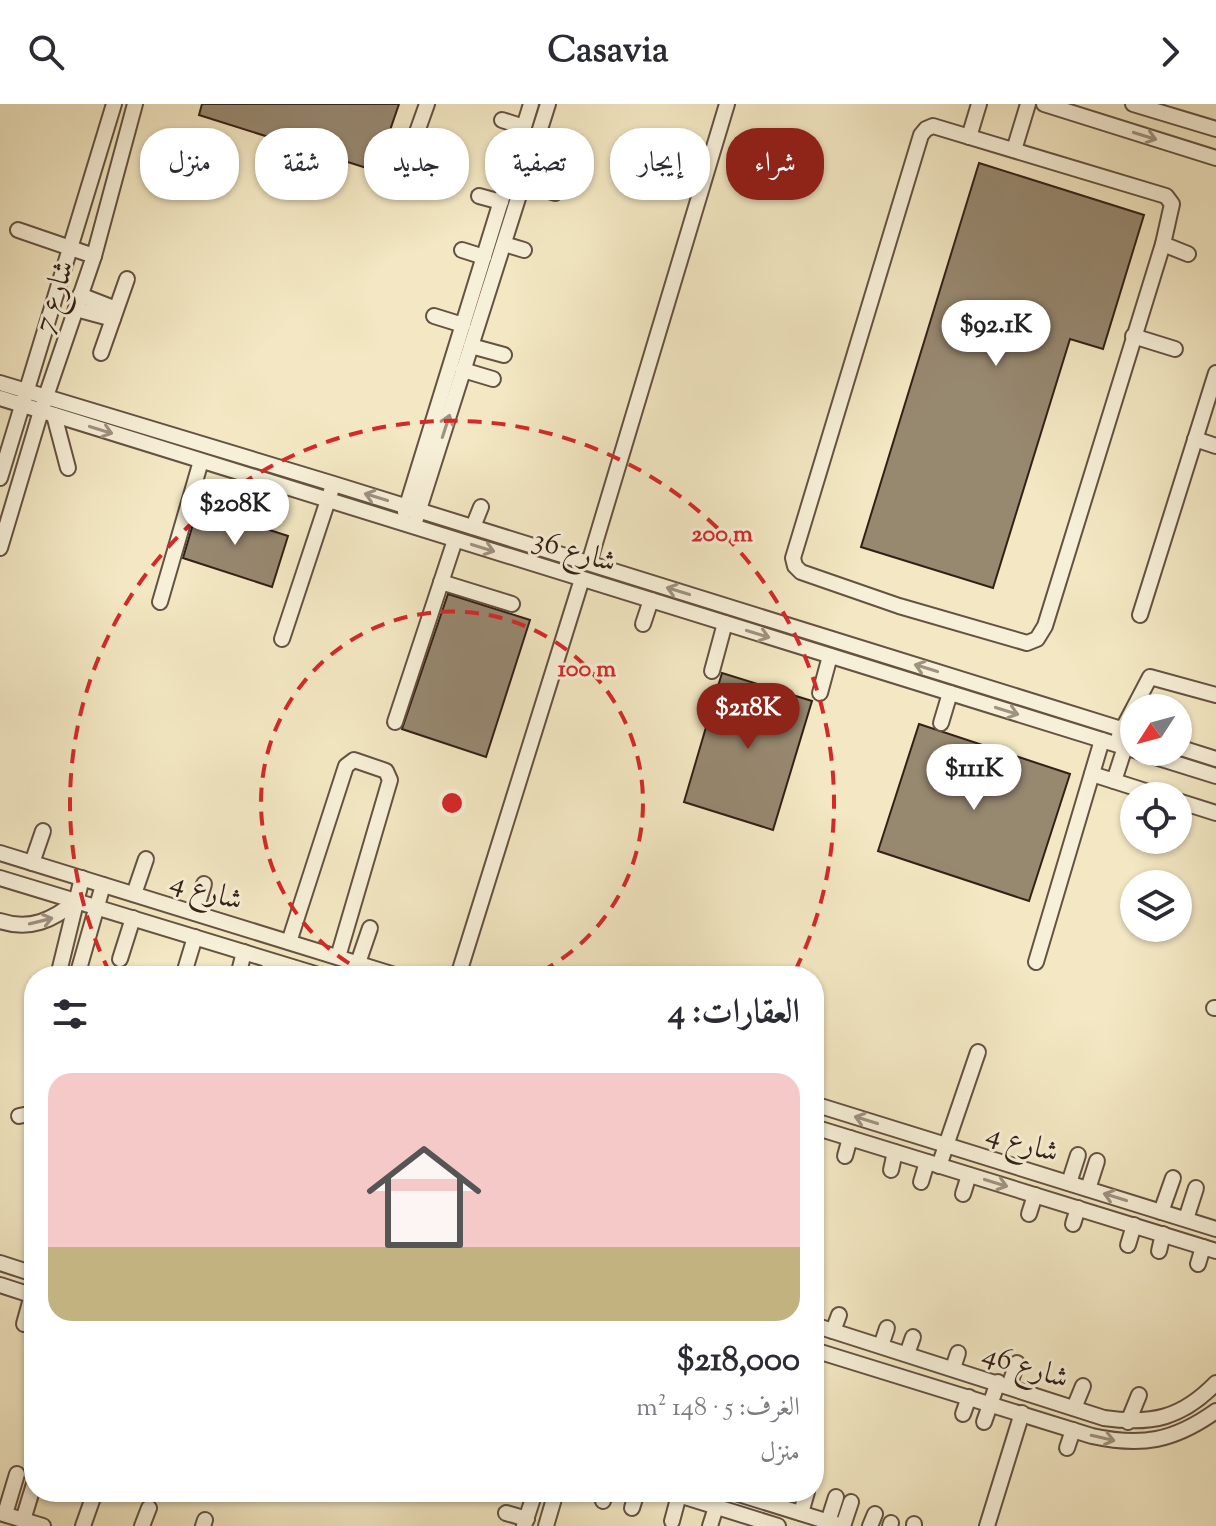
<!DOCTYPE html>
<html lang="ar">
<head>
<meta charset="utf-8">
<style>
  :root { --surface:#fff; --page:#f7f7f7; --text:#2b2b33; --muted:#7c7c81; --accent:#8f2418 }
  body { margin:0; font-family:"Sorts Mill Goudy",Amiri,serif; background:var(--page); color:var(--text); direction:rtl; height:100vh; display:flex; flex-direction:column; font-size:30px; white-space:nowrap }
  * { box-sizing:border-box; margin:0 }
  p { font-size:26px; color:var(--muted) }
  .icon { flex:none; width:44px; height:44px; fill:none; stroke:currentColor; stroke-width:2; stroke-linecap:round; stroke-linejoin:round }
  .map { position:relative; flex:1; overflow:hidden; direction:ltr }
  .drawer { position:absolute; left:24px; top:862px; width:800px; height:536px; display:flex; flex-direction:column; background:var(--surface); border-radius:32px; box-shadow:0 2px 6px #0004; direction:rtl }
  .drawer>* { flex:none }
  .top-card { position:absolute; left:24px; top:24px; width:800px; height:72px; direction:rtl; display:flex; gap:16px }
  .needle { width:52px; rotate:234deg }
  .fabs { position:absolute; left:1120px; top:590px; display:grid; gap:16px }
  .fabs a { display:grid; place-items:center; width:72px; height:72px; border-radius:50%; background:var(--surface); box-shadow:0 2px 6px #0004; font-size:40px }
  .price { position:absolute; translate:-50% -68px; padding:0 18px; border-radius:28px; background:#fff; color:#222; font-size:26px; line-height:52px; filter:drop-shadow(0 2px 4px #0008) }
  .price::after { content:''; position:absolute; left:50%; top:48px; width:24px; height:18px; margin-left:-12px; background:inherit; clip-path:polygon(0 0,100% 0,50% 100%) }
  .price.current { background:var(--accent); color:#fff }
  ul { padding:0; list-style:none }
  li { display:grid; align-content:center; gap:16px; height:424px; padding:0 24px }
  li span { display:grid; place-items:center; height:248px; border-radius:24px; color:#555 }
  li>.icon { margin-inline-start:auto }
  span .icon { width:144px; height:144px; fill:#fffc; stroke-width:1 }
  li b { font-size:34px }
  h2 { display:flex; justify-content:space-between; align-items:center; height:96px; padding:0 24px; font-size:34px }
  .tag { padding:0 28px; border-radius:32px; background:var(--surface); box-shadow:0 2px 6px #0004; font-size:28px; line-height:72px }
  .tag.current { background:var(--accent); color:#fff }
  header { display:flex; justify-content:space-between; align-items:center; height:104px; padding:0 24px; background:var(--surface); font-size:36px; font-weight:700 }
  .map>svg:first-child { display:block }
  .building { fill:#978870; stroke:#342017; stroke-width:2 }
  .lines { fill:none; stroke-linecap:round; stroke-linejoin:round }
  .minor-casing { stroke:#645242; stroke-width:18 }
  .minor { stroke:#f7f0d8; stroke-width:14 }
  .oneway { stroke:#9f9281 }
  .ring { fill:none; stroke:#d62828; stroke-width:4; stroke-dasharray:14 10 }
  .labels { text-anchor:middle; stroke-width:6; stroke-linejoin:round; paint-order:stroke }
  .street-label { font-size:30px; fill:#342017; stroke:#f7f0d8 }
  .centre { fill:#d62828; stroke:#f7f0d8; stroke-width:4 }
  .ring-label { font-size:24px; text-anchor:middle; font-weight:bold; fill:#d62828; stroke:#f7f0d8; stroke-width:6; stroke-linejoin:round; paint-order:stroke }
</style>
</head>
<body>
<header><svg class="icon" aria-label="forward" viewBox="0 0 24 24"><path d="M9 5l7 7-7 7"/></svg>Casavia<svg class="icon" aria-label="search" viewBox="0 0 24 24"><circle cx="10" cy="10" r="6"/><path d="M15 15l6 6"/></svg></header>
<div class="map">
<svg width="1216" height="1422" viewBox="0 0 1216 1422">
  <rect width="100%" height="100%" fill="#f3e8c3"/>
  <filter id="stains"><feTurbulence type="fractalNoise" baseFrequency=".0025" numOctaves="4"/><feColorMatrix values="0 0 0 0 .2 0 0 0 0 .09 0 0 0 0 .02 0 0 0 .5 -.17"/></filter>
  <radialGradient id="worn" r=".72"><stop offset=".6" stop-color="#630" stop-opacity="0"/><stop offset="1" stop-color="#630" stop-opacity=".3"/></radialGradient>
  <g class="building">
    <path d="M202,0h197l-23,67 -177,-56z"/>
    <path d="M979,59l165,52 -41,134 -33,-10 -77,249 -132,-41z"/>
    <path d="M198,403l90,29 -16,51 -89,-29z"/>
    <path d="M448,490l82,26 -44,137 -84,-28z"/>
    <path d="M722,569l90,28 -39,129 -89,-28z"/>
    <path d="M919,620l151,50 -41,127 -151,-50z"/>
  </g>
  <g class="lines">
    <defs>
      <g id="minor">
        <path d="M1044,0l172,54"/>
        <path d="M1133,0l83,25"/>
        <path d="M502,16l22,7"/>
        <path d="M933,22l233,70 6,8 -9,40 -118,382 -8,13 -10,4 -128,-37 -98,-34 -6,-6 -2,-8 128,-423 5,-6z"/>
        <path d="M417,28l10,-28"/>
        <path d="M969,33l10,-33"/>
        <path d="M1014,46l14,-46"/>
        <path d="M519,64l38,11"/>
        <path d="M523,79l32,10"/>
        <path d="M479,92l22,6"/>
        <path d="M18,126l76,26"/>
        <path d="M504,140l20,6"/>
        <path d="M1163,140l25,10"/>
        <path d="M462,146l22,7"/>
        <path d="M80,191l36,14"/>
        <path d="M76,205l37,10"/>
        <path d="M434,212l29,9"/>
        <path d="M1133,232l42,13"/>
        <path d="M471,242l33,9"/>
        <path d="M101,249l26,-74"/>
        <path d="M463,266l30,9"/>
        <path d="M0,279l334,101 800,249"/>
        <path d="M0,294l1134,352"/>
        <path d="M54,311l14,53"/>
        <path d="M1195,335l21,7"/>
        <path d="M0,374l114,-374"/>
        <path d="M405,408l126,-408"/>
        <path d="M416,415l132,-415"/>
        <path d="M473,423l8,-20"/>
        <path d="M0,444l41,-137 53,-155 41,-152"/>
        <path d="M589,459l138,-459"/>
        <path d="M441,478l71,22"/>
        <path d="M160,498l41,-141"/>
        <path d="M1140,511l76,-242"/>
        <path d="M643,520l8,-24"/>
        <path d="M282,535l49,-148"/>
        <path d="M712,567l13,-48"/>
        <path d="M820,589l10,-37"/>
        <path d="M395,618l60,-182"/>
        <path d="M941,619l9,-30"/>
        <path d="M1119,632l31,-59 66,18"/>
        <path d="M1178,643l38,12"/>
        <path d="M1139,648l77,24"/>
        <path d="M1092,670l69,22"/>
        <path d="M1114,677l11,-34"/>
        <path d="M1178,697l38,12"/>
        <path d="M0,749l398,123"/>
        <path d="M32,759l11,-32"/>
        <path d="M0,774l322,98"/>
        <path d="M134,790l12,-35"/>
        <path d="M195,809l9,-29"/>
        <path d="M0,817c30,10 53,-1 76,-20"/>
        <path d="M289,838l57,-176 8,-6 32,11 4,9 -52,177"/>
        <path d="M120,855l13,-41"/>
        <path d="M1036,858l66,-222"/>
        <path d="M358,859l12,-35"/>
        <path d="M185,866l10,-33"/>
        <path d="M58,872l24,-98"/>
        <path d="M77,872l26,-91"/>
        <path d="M238,872l6,-24"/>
        <path d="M267,872l4,-15"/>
        <path d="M458,872l124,-397"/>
        <path d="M498,872v-1"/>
        <path d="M1214,904h2"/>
        <path d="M814,1000l402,125"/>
        <path d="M19,1012l15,-3"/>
        <path d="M814,1023l402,124"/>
        <path d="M845,1052l5,-18"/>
        <path d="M939,1062l39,-114"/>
        <path d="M891,1066l4,-18"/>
        <path d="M921,1078l6,-20"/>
        <path d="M1069,1079l9,-28"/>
        <path d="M1088,1085l9,-28"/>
        <path d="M963,1090l6,-19"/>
        <path d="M1161,1108l12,-34"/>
        <path d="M1029,1110l6,-19"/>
        <path d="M1186,1115l10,-31"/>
        <path d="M1073,1120l5,-16"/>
        <path d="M1128,1141l6,-20"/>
        <path d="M1159,1147l4,-17"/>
        <path d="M0,1159l34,11"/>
        <path d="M1198,1160l5,-17"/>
        <path d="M0,1181l34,11"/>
        <path d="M24,1220l8,-29"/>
        <path d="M814,1221l290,93c48,7 78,0 112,-35"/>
        <path d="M833,1227l6,-16"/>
        <path d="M881,1242l6,-18"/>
        <path d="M814,1246l278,86c50,11 82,5 124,-25"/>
        <path d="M907,1250l6,-17"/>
        <path d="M953,1264l5,-15"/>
        <path d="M1009,1282l8,-23"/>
        <path d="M1074,1304l9,-22"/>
        <path d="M963,1310l6,-17"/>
        <path d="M984,1318l14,-40"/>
        <path d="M1128,1318l11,-27"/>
        <path d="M1067,1344l6,-18"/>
        <path d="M669,1388l109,34"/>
        <path d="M732,1388l110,34"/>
        <path d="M603,1397l2,-9"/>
        <path d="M632,1404l5,-16"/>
        <path d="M0,1409l43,13"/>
        <path d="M506,1409l21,6"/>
        <path d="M801,1409l6,-21"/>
        <path d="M5,1410l12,-40"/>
        <path d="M23,1416l11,-36"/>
        <path d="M672,1417l7,-26"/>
        <path d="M828,1418l8,-25"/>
        <path d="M83,1422l12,-34"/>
        <path d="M142,1422l7,-18"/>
        <path d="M203,1422l2,-6"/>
        <path d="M524,1422l11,-34"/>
        <path d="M546,1422l10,-34"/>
        <path d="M710,1422l6,-19"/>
        <path d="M843,1422l8,-24"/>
        <path d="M870,1422l5,-12"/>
        <path d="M890,1422l1,-3"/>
        <path d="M914,1422v-2"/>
        <path d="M987,1422l35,-113"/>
      </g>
    </defs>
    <use href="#minor" class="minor-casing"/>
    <use href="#minor" class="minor"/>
  </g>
  <defs><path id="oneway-shaft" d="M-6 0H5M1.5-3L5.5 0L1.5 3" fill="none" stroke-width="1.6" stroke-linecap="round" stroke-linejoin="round" transform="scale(2)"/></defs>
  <g class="oneway">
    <use href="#oneway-shaft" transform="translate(1145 32) rotate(17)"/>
    <use href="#oneway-shaft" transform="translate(446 322) rotate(-72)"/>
    <use href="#oneway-shaft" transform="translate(101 326) rotate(17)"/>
    <use href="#oneway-shaft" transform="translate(376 393) rotate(-163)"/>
    <use href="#oneway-shaft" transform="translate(483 444) rotate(17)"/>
    <use href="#oneway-shaft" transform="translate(678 487) rotate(-163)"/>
    <use href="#oneway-shaft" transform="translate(758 530) rotate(17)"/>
    <use href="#oneway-shaft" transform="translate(926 564) rotate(-163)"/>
    <use href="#oneway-shaft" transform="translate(1007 607) rotate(17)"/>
    <use href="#oneway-shaft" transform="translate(41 817) rotate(-14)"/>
    <use href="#oneway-shaft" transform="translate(866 1016) rotate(-163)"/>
    <use href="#oneway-shaft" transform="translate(996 1079) rotate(17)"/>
    <use href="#oneway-shaft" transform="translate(1115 1093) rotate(-163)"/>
    <use href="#oneway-shaft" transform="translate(1103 1334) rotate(13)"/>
  </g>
  <g class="ring">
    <path d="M370 871A191 191 0 1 1 534 871"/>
    <path d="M110 869A382 382 0 1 1 794 869"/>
  </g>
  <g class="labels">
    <g class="street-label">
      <text transform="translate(53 192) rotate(-72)" y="10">شارع 7</text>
      <text transform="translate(575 446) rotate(17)" y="10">شارع 36</text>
      <text transform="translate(207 786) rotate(17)" y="10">شارع 4</text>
      <text transform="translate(1023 1038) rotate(17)" y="10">شارع 4</text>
      <text transform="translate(1026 1261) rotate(18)" y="10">شارع 46</text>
    </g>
  </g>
  <circle cx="452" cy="699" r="12" class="centre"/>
  <g class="ring-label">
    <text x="722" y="437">200 m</text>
    <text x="587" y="572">100 m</text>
  </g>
  <rect width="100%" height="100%" filter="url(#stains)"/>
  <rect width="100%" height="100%" fill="url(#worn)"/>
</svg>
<div class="fabs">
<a><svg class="needle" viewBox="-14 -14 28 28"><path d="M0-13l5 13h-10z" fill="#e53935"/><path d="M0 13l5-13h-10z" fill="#7c7c81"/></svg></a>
<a><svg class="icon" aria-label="locate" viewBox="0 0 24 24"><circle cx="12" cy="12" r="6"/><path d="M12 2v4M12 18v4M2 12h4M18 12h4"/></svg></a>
<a><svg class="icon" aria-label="layers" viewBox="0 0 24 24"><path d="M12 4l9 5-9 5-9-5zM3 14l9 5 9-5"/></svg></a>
</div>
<b class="price" style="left:996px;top:264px">$92.1K</b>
<b class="price" style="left:235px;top:443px">$208K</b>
<b class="price current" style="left:748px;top:647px">$218K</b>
<b class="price" style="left:974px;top:708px">$111K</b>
<div class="top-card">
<a class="tag current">شراء</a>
<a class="tag">إيجار</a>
<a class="tag">تصفية</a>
<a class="tag">جديد</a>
<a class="tag">شقة</a>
<a class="tag">منزل</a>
</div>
<section class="drawer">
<h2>العقارات: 4<svg class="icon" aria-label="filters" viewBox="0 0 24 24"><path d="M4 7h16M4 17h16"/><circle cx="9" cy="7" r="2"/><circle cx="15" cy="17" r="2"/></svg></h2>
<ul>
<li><span style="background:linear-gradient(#f6c9c9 70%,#c2b280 0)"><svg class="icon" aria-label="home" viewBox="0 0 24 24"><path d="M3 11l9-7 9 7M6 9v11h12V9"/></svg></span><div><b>$218,000</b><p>الغرف: 5 · 148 m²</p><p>منزل</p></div></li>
</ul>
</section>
</div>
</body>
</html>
